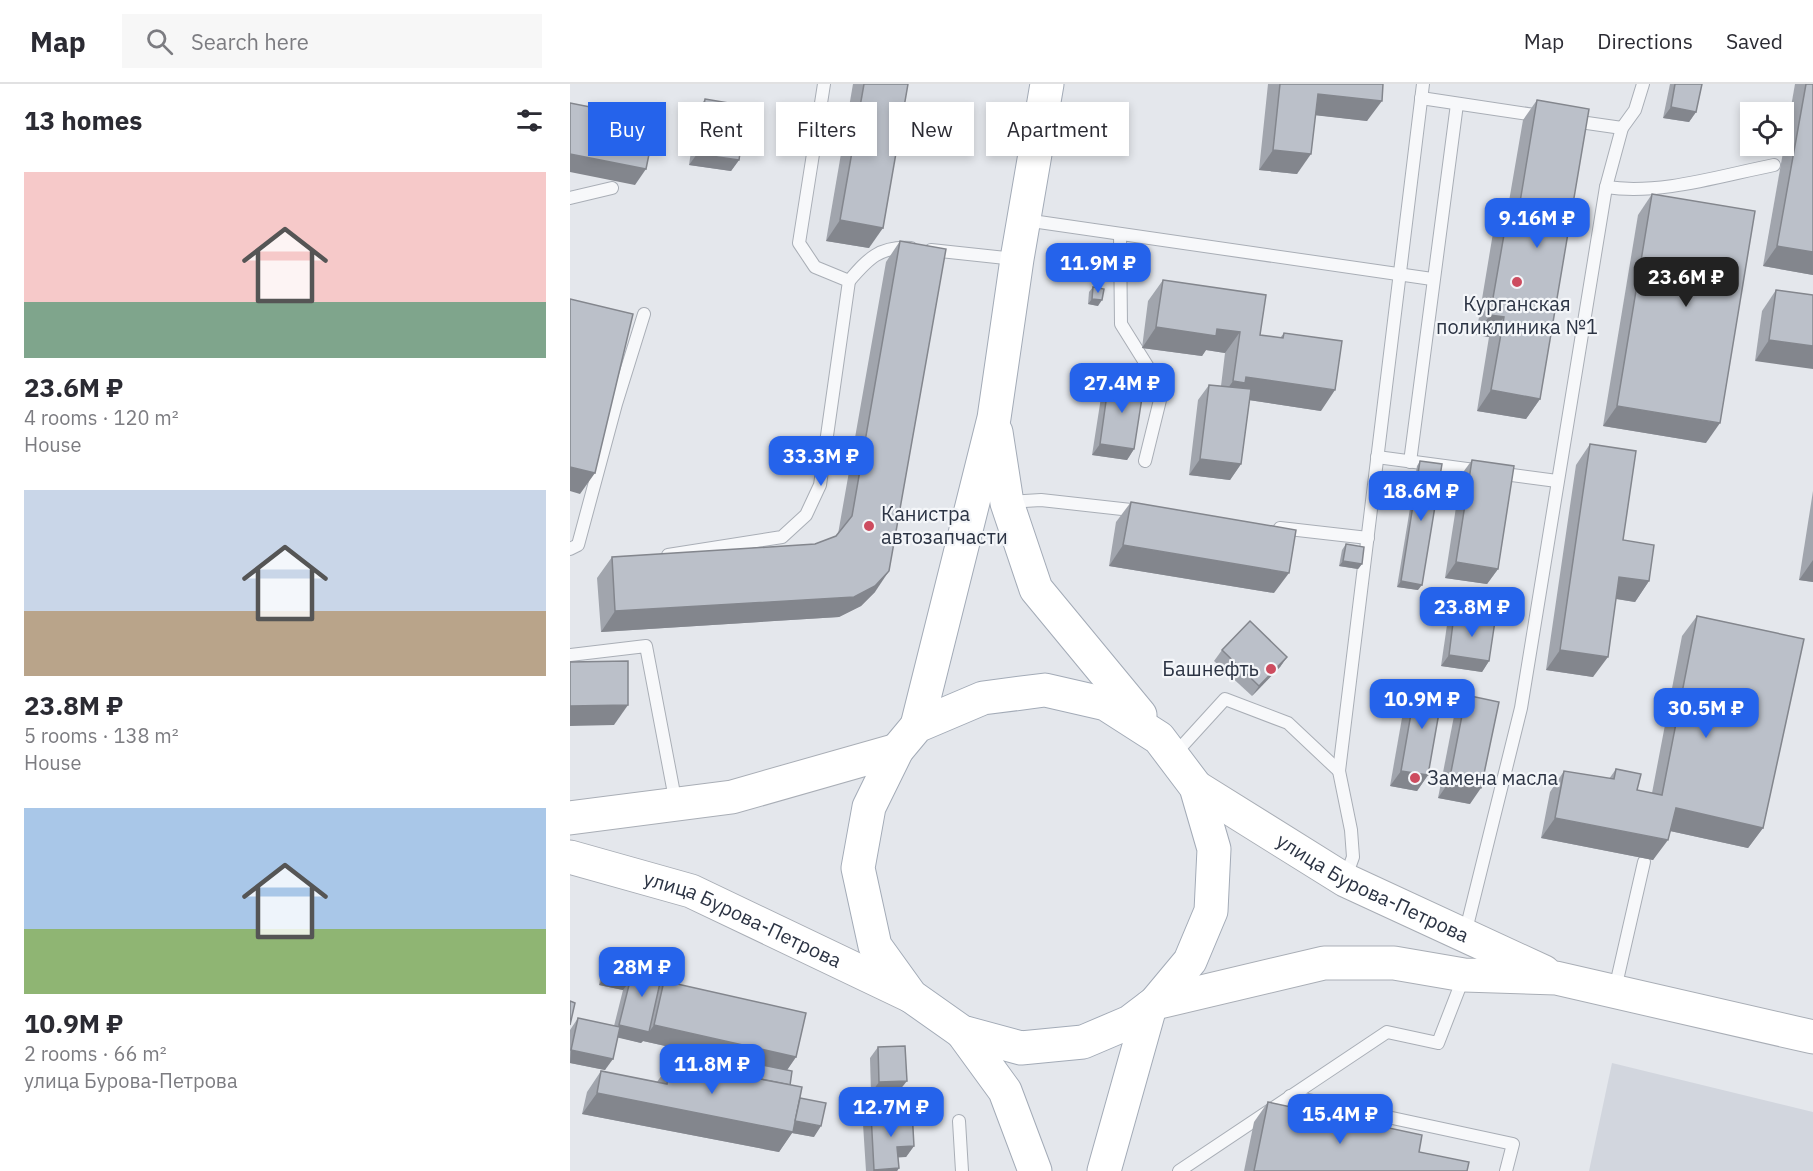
<!DOCTYPE html>
<html lang="en">
<head>
<meta charset="utf-8">
<style>
  :root { --surface:#fff; --page:#f7f7f7; --text:#2b2b33; --muted:#7c7c81; --line:#e1e1e2; --accent:#2563eb }
  body { margin:0; font-family:"IBM Plex Sans",sans-serif; background:var(--page); color:var(--text); height:100vh; display:flex; flex-direction:column; font-size:22px; white-space:nowrap }
  * { box-sizing:border-box; margin:0 }
  p { font-size:20px; color:var(--muted) }
  .icon { flex:none; width:33px; height:33px; fill:none; stroke:currentColor; stroke-width:2; stroke-linecap:round; stroke-linejoin:round }
  .map { position:relative; flex:1; overflow:hidden }
  .side { display:flex; flex-direction:column; background:var(--surface); width:570px }
  .side>* { flex:none }
  .banner { position:absolute; left:18px; top:18px; width:570px; height:54px; display:flex; gap:12px }
  .tools { position:absolute; left:1170px; top:18px; display:grid; gap:12px }
  .tools a { display:grid; place-items:center; width:54px; height:54px; border-radius:0px; background:var(--surface); box-shadow:0 3px 9px #0003; font-size:30px }
  .price { position:absolute; translate:-50% -51px; padding:0 14px; border-radius:12px; background:var(--accent); color:#fff; font-size:20px; line-height:39px; filter:drop-shadow(0 2px 3px #0008) }
  .price::after { content:''; position:absolute; left:50%; top:36px; width:18px; height:14px; margin-left:-9px; background:inherit; clip-path:polygon(0 0,100% 0,50% 100%) }
  .price.selected { background:#222; color:#fff }
  ul { padding:0; list-style:none }
  li { display:grid; align-content:center; gap:12px; height:318px; padding:0 24px }
  li span { display:grid; place-items:center; height:186px; border-radius:0px; color:#555 }
  li>.icon { margin-inline-start:auto }
  span .icon { width:108px; height:108px; fill:#fffc; stroke-width:1 }
  li b { font-size:26px }
  h2 { display:flex; justify-content:space-between; align-items:center; height:72px; padding:0 24px; font-size:26px }
  .pill { padding:0 21px; border-radius:0px; background:var(--surface); box-shadow:0 3px 9px #0003; font-size:21px; line-height:54px }
  .pill.selected { background:var(--accent); color:#fff }
  header { display:flex; align-items:center; gap:36px; box-sizing:border-box; height:84px; padding:0 30px; background:var(--surface); border-bottom:2px solid var(--line) }
  header strong { font-size:28px }
  nav { display:flex; gap:33px; margin-inline-start:auto; font-size:21px }
  .search { width:420px; height:54px; background:var(--page); display:flex; align-items:center; gap:15px; box-sizing:border-box; padding:0 21px; border-radius:0px; color:var(--muted); font-size:22px }
  main { display:flex; flex:1; min-height:0 }
  .map>svg:first-child { display:block }
  .built { fill:#d2d6de }
  .lines { fill:none; stroke-linecap:round; stroke-linejoin:round }
  .service-casing { stroke:#a9aeb6; stroke-width:14 }
  .secondary-casing { stroke:#a9aeb6; stroke-width:35 }
  .primary-casing { stroke:#a3abb7; stroke-width:35 }
  .service { stroke:#f7f8fa; stroke-width:12 }
  .secondary { stroke:#fff; stroke-width:33 }
  .primary { stroke:#fff; stroke-width:33 }
  .wall { fill:#a1a5ad }
  .shaded-wall { fill:#83868d }
  .building { fill:#bbc0c9; stroke:#83868d; stroke-width:1.5 }
  .poi-dot { fill:#cd4c5f; stroke:#f4f6f9; stroke-width:2 }
  .labels { text-anchor:middle; stroke-width:4.5; stroke-linejoin:round; paint-order:stroke }
  .poi-label { font-size:20px; fill:#2c3444; stroke:#f4f6f9; text-anchor:start }
  .street-label { font-size:20px; fill:#2c3444; stroke:#f4f6f9 }
</style>
</head>
<body>
<header>
<strong>Map</strong>
<div class="search"><svg class="icon" aria-label="search" viewBox="0 0 24 24"><circle cx="10" cy="10" r="6"/><path d="M15 15l6 6"/></svg>Search here</div>
<nav><a>Map</a><a>Directions</a><a>Saved</a></nav>
</header>
<main>
<section class="side">
<h2>13 homes<svg class="icon" aria-label="filters" viewBox="0 0 24 24"><path d="M4 7h16M4 17h16"/><circle cx="9" cy="7" r="2"/><circle cx="15" cy="17" r="2"/></svg></h2>
<ul>
<li><span style="background:linear-gradient(#f6c9c9 70%,#7fa58c 0)"><svg class="icon" aria-label="home" viewBox="0 0 24 24"><path d="M3 11l9-7 9 7M6 9v11h12V9"/></svg></span><div><b>23.6M ₽</b><p>4 rooms · 120 m²</p><p>House</p></div></li>
<li><span style="background:linear-gradient(#c9d6e8 65%,#b9a48a 0)"><svg class="icon" aria-label="home" viewBox="0 0 24 24"><path d="M3 11l9-7 9 7M6 9v11h12V9"/></svg></span><div><b>23.8M ₽</b><p>5 rooms · 138 m²</p><p>House</p></div></li>
<li><span style="background:linear-gradient(#a9c7e8 65%,#8fb573 0)"><svg class="icon" aria-label="home" viewBox="0 0 24 24"><path d="M3 11l9-7 9 7M6 9v11h12V9"/></svg></span><div><b>10.9M ₽</b><p>2 rooms · 66 m²</p><p>улица Бурова-Петрова</p></div></li>
</ul>
</section>
<div class="map">
<svg width="1243" height="1087" viewBox="0 0 1243 1087">
  <rect width="100%" height="100%" fill="#e4e7ec"/>
  <path class="built" d="M1042,979l201,49v59h-224z"/>
  <g class="lines">
    <defs>
      <g id="service">
        <path d="M851,14l120,18"/>
        <path d="M1003,37l49,7"/>
        <path d="M1036,103c55,8 113,-11 168,-22"/>
        <path d="M0,114l42,-10"/>
        <path d="M455,136l407,59"/>
        <path d="M550,150l1,90 35,56 4,20 -15,61"/>
        <path d="M361,166l84,9"/>
        <path d="M279,197c19,-22 30,-35 62,-33"/>
        <path d="M807,373l180,24"/>
        <path d="M840,378l47,-358"/>
        <path d="M438,418l33,-2 99,11"/>
        <path d="M710,444l88,10"/>
        <path d="M0,465l8,-4 38,-141 28,-90"/>
        <path d="M98,471l114,-18 24,-22 14,-30 29,-204 -34,-14 -16,-24 25,-159"/>
        <path d="M0,571l76,-9 30,158"/>
        <path d="M603,672l52,-57 63,24 51,48"/>
        <path d="M775,795l8,-22 -2,-27 -12,-59 84,-687"/>
        <path d="M895,850l56,-226 85,-521 16,-59 13,-18 8,-26"/>
        <path d="M1045,905l29,-127"/>
        <path d="M720,1012l223,48 -7,27"/>
        <path d="M389,1037l3,50"/>
        <path d="M609,1087l208,-139 51,11 26,-67"/>
      </g>
      <g id="secondary">
        <path id="s1" d="M626,703l149,93 199,92"/>
        <path d="M0,734l162,-21 165,-47"/>
        <path id="s2" d="M0,773l121,34 220,105"/>
        <path d="M585,919l169,-40h70l70,12 92,3 257,59"/>
      </g>
      <g id="primary">
        <path d="M426,348l11,71 29,86 104,126"/>
        <path d="M475,606l61,14 53,34 37,49 18,62 -3,62 -21,50 -35,42 -25,19 -47,20 -62,6 -59,-16 -51,-36 -36,-50 -17,-78 11,-61 28,-57 20,-24 66,-28z"/>
        <path d="M347,642l77,-308 23,-159 30,-175"/>
        <path d="M392,948l43,59 30,80"/>
        <path d="M534,1087l46,-164"/>
      </g>
    </defs>
    <use href="#service" class="service-casing"/>
    <use href="#secondary" class="secondary-casing"/>
    <use href="#primary" class="primary-casing"/>
    <use href="#service" class="service"/>
    <use href="#secondary" class="secondary"/>
    <use href="#primary" class="primary"/>
  </g>
  <g class="wall">
    <path d="M283,0h55l-39,164 -43,-7z"/>
    <path d="M698,0h115l-16,37 -51,-6 -19,59 -38,-4z"/>
    <path d="M1100,0h32l-6,28 -7,10 -26,-4z"/>
    <path d="M1225,0h18v191l-50,-9z"/>
    <path d="M135,15l34,61 -8,11 -42,-6 8,-55z"/>
    <path d="M967,16l3,299 -14,20 -49,-8 12,-74 -13,-2 18,-108 14,-20 15,-87z"/>
    <path d="M1082,110l54,249 -103,-17 35,-211z"/>
    <path d="M330,157l-25,351 -14,14 -22,11 -238,15 -4,-54 15,-21 203,-13 21,-8 2,-2 48,-272z"/>
    <path d="M593,196l97,55 20,3 4,-5 37,78 -72,-11 -8,64 -11,16 -41,-5 9,-75 11,-15 12,1 4,-33 -19,-3 -4,6 -60,-8 6,-47z"/>
    <path d="M523,203l5,19 -10,-2 1,-12z"/>
    <path d="M1206,206l37,5 -58,66 7,-50z"/>
    <path d="M539,296l25,69 -7,11 -35,-5 10,-64z"/>
    <path d="M1020,360l33,96 26,41 -14,21 -19,-3 -23,78 -47,-7 30,-205z"/>
    <path d="M902,376l26,109 -11,15 -42,-6 16,-103z"/>
    <path d="M850,377l-2,129 -21,-3 20,-121z"/>
    <path d="M1243,407v91l-14,-2z"/>
    <path d="M561,418l143,91 -165,-27 7,-44z"/>
    <path d="M776,460l16,20 -4,5 -19,-3 3,-16z"/>
    <path d="M884,531l35,46 -7,11 -41,-6 6,-41z"/>
    <path d="M1127,532l66,212 -15,20 -78,-17 -17,29 -112,-22 9,-46 14,-21 45,8 7,-10 21,21 15,3 30,-157z"/>
    <path d="M652,566l65,7 -7,10 -28,29 -38,-35z"/>
    <path d="M846,601l12,90 -11,16 -27,-5 15,-85z"/>
    <path d="M896,611l4,109 -32,-6 17,-87z"/>
    <path d="M44,865l29,11 16,28 5,-7 132,76 -9,13 3,15 10,13 14,39 -22,-4 -13,19 -197,-38 5,-22 14,-21 56,11 14,-20 59,11v-2l7,-9 -94,-21 -2,2 -23,-6 -13,33 -35,-7v-33l8,-12 36,8 9,-36 -24,-5 4,-21z"/>
    <path d="M308,963l21,44 -28,2 -1,-35z"/>
    <path d="M698,1018l151,50 48,19h-223l10,-49z"/>
    <path d="M301,1030l43,32 -8,11h-8l1,11 -2,3h-31l-3,-47z"/>
  </g>
  <g class="shaded-wall">
    <path d="M748,10l64,7 -15,20 -63,-7z"/>
    <path d="M1101,23l25,5 -7,10 -26,-4z"/>
    <path d="M703,66l38,4 -14,20 -38,-4z"/>
    <path d="M0,70l76,15 -11,16 -65,-13z"/>
    <path d="M127,70l42,6 -8,11 -42,-6z"/>
    <path d="M270,136l43,8 -14,20 -43,-7z"/>
    <path d="M1207,162l36,6v23l-50,-9z"/>
    <path d="M522,215l10,1 -4,6 -10,-2z"/>
    <path d="M920,231l14,2 -15,20 -13,-2z"/>
    <path d="M586,243l61,2 23,3 -15,21 -19,-3 -4,6 -60,-8z"/>
    <path d="M1199,256l44,6v23l-58,-8z"/>
    <path d="M676,293l89,13 -14,21 -86,-13 -17,4 15,-21z"/>
    <path d="M921,306l49,9 -14,20 -49,-8z"/>
    <path d="M1047,322l103,17 -14,20 -103,-17z"/>
    <path d="M530,360l34,5 -7,11 -35,-5z"/>
    <path d="M630,375l41,5 -11,16 -41,-5z"/>
    <path d="M0,383l25,6 -15,21 -10,-3z"/>
    <path d="M553,461l166,28 -15,20 -165,-27z"/>
    <path d="M1243,476v22l-14,-2z"/>
    <path d="M773,477l19,3 -4,5 -19,-3z"/>
    <path d="M886,478l42,7 -11,15 -42,-6z"/>
    <path d="M319,487l-14,21 -14,14 -22,11 -238,15 14,-21z"/>
    <path d="M1049,493l30,4 -14,21 -30,-5z"/>
    <path d="M831,497l21,4 -4,5 -21,-3z"/>
    <path d="M990,566l48,7 -15,20 -47,-7z"/>
    <path d="M879,571l40,6 -7,11 -41,-6z"/>
    <path d="M717,573l-7,10 -28,29 7,-10z"/>
    <path d="M58,621l-14,20 -44,1v-20z"/>
    <path d="M831,687l27,4 -11,16 -27,-5z"/>
    <path d="M879,698l32,6 -11,16 -32,-6z"/>
    <path d="M1106,724l87,20 -15,20 -87,-19z"/>
    <path d="M985,734l113,22 -15,20 -112,-22z"/>
    <path d="M40,885l30,7 -11,15 1,-10 -7,9 -24,-5z"/>
    <path d="M49,941l30,7 5,-7 142,32 -11,16 -47,-13 -1,2 -94,-21 -2,2 -30,-7z"/>
    <path d="M1,966l42,9 -8,11 -35,-7z"/>
    <path d="M337,997l-8,10 -28,2 8,-11z"/>
    <path d="M27,1009l193,27 31,6 -7,11 -22,-4 -13,19 -197,-38z"/>
    <path d="M344,1062l-8,11 -16,1 7,-11z"/>
    <path d="M329,1084l-2,3h-24l1,-1z"/>
  </g>
  <g class="building">
    <path d="M294,0h44l-25,144 -43,-8z"/>
    <path d="M710,0h103l-1,17 -64,-7 -7,60 -38,-4z"/>
    <path d="M1105,0h27l-6,28 -25,-5z"/>
    <path d="M1236,0h7v168l-36,-6z"/>
    <path d="M135,15l42,7 -8,54 -42,-6z"/>
    <path d="M967,16l52,9 -49,290 -49,-9 13,-73 -14,-2 19,-109 10,2z"/>
    <path d="M0,19l86,17 -10,49 -76,-15z"/>
    <path d="M1082,110l103,17 -35,212 -103,-17z"/>
    <path d="M330,157l46,8 -57,322 -14,15 -21,11 -239,14 -3,-54 203,-13 21,-8 16,-20z"/>
    <path d="M593,196l103,15 -6,40 23,3 1,-5 58,8 -7,49 -89,-13 -1,6 -12,-2 7,-49 -23,-3 -1,7 -60,-9z"/>
    <path d="M523,203l11,2 -2,11 -10,-1z"/>
    <path d="M1206,206l37,5v51l-44,-6z"/>
    <path d="M0,215l63,15 -38,159 -25,-6z"/>
    <path d="M539,296l35,5 -10,64 -34,-5z"/>
    <path d="M639,301l42,4 -10,75 -41,-5z"/>
    <path d="M1020,360l46,7 -13,89 31,5 -5,36 -30,-4 -11,80 -48,-7z"/>
    <path d="M902,376l42,6 -16,103 -42,-7z"/>
    <path d="M850,377l22,3 -20,121 -21,-4z"/>
    <path d="M561,418l165,28 -7,43 -166,-28z"/>
    <path d="M776,460l18,3 -2,17 -19,-3z"/>
    <path d="M884,531l41,6 -6,40 -40,-6z"/>
    <path d="M1127,532l107,23 -41,189 -87,-20 -8,32 -113,-22 9,-47 50,8 2,-10 25,5 -4,16 25,5z"/>
    <path d="M680,537l37,36 -28,29 -37,-36z"/>
    <path d="M58,577v44l-58,1v-44z"/>
    <path d="M846,601l27,5 -15,85 -27,-4z"/>
    <path d="M896,611l33,7 -18,86 -32,-6z"/>
    <path d="M44,865l30,6 -4,21 -30,-7z"/>
    <path d="M73,876l21,5 -15,67 -30,-7 11,-44 7,1 3,-6z"/>
    <path d="M94,897l142,32 -10,44 -142,-32z"/>
    <path d="M0,917l5,2 -5,22z"/>
    <path d="M8,934l42,9 -7,32 -42,-9z"/>
    <path d="M335,962l2,35 -28,1 -1,-35z"/>
    <path d="M168,976l54,11 -2,14 -55,-11z"/>
    <path d="M101,978l131,25 -9,45 -196,-39 4,-22 66,13z"/>
    <path d="M230,1014l26,5 -5,23 -26,-5z"/>
    <path d="M698,1018l154,33 -3,17 50,10 -2,9h-213z"/>
    <path d="M342,1027l2,35 -17,1 2,21 -25,2 -3,-56z"/>
  </g>
  <g class="poi-dot">
    <circle cx="947" cy="198" r="6"/>
    <circle cx="299" cy="442" r="6"/>
    <circle cx="701" cy="585" r="6"/>
    <circle cx="845" cy="694" r="6"/>
  </g>
  <g class="labels">
    <g class="poi-label">
      <text x="947" y="227" text-anchor="middle">Курганская<tspan x="947" dy="23">поликлиника №1</tspan></text>
      <text x="311" y="437">Канистра<tspan x="311" dy="23">автозапчасти</tspan></text>
      <text x="689" y="592" text-anchor="end">Башнефть</text>
      <text x="857" y="701">Замена масла</text>
    </g>
    <g class="street-label">
      <text dy="7" stroke="none"><textPath href="#s1" startOffset="204">улица Бурова-Петрова</textPath></text>
      <text dy="7" stroke="none"><textPath href="#s2" startOffset="184">улица Бурова-Петрова</textPath></text>
    </g>
  </g>
</svg>
<div class="tools">
<a><svg class="icon" aria-label="locate" viewBox="0 0 24 24"><circle cx="12" cy="12" r="6"/><path d="M12 2v4M12 18v4M2 12h4M18 12h4"/></svg></a>
</div>
<b class="price" style="left:967px;top:165px">9.16M ₽</b>
<b class="price" style="left:528px;top:210px">11.9M ₽</b>
<b class="price selected" style="left:1116px;top:224px">23.6M ₽</b>
<b class="price" style="left:552px;top:330px">27.4M ₽</b>
<b class="price" style="left:251px;top:403px">33.3M ₽</b>
<b class="price" style="left:851px;top:438px">18.6M ₽</b>
<b class="price" style="left:902px;top:554px">23.8M ₽</b>
<b class="price" style="left:852px;top:646px">10.9M ₽</b>
<b class="price" style="left:1136px;top:655px">30.5M ₽</b>
<b class="price" style="left:72px;top:914px">28M ₽</b>
<b class="price" style="left:142px;top:1011px">11.8M ₽</b>
<b class="price" style="left:321px;top:1054px">12.7M ₽</b>
<b class="price" style="left:770px;top:1061px">15.4M ₽</b>
<div class="banner">
<a class="pill selected">Buy</a>
<a class="pill">Rent</a>
<a class="pill">Filters</a>
<a class="pill">New</a>
<a class="pill">Apartment</a>
</div>
</div>
</main>
</body>
</html>
